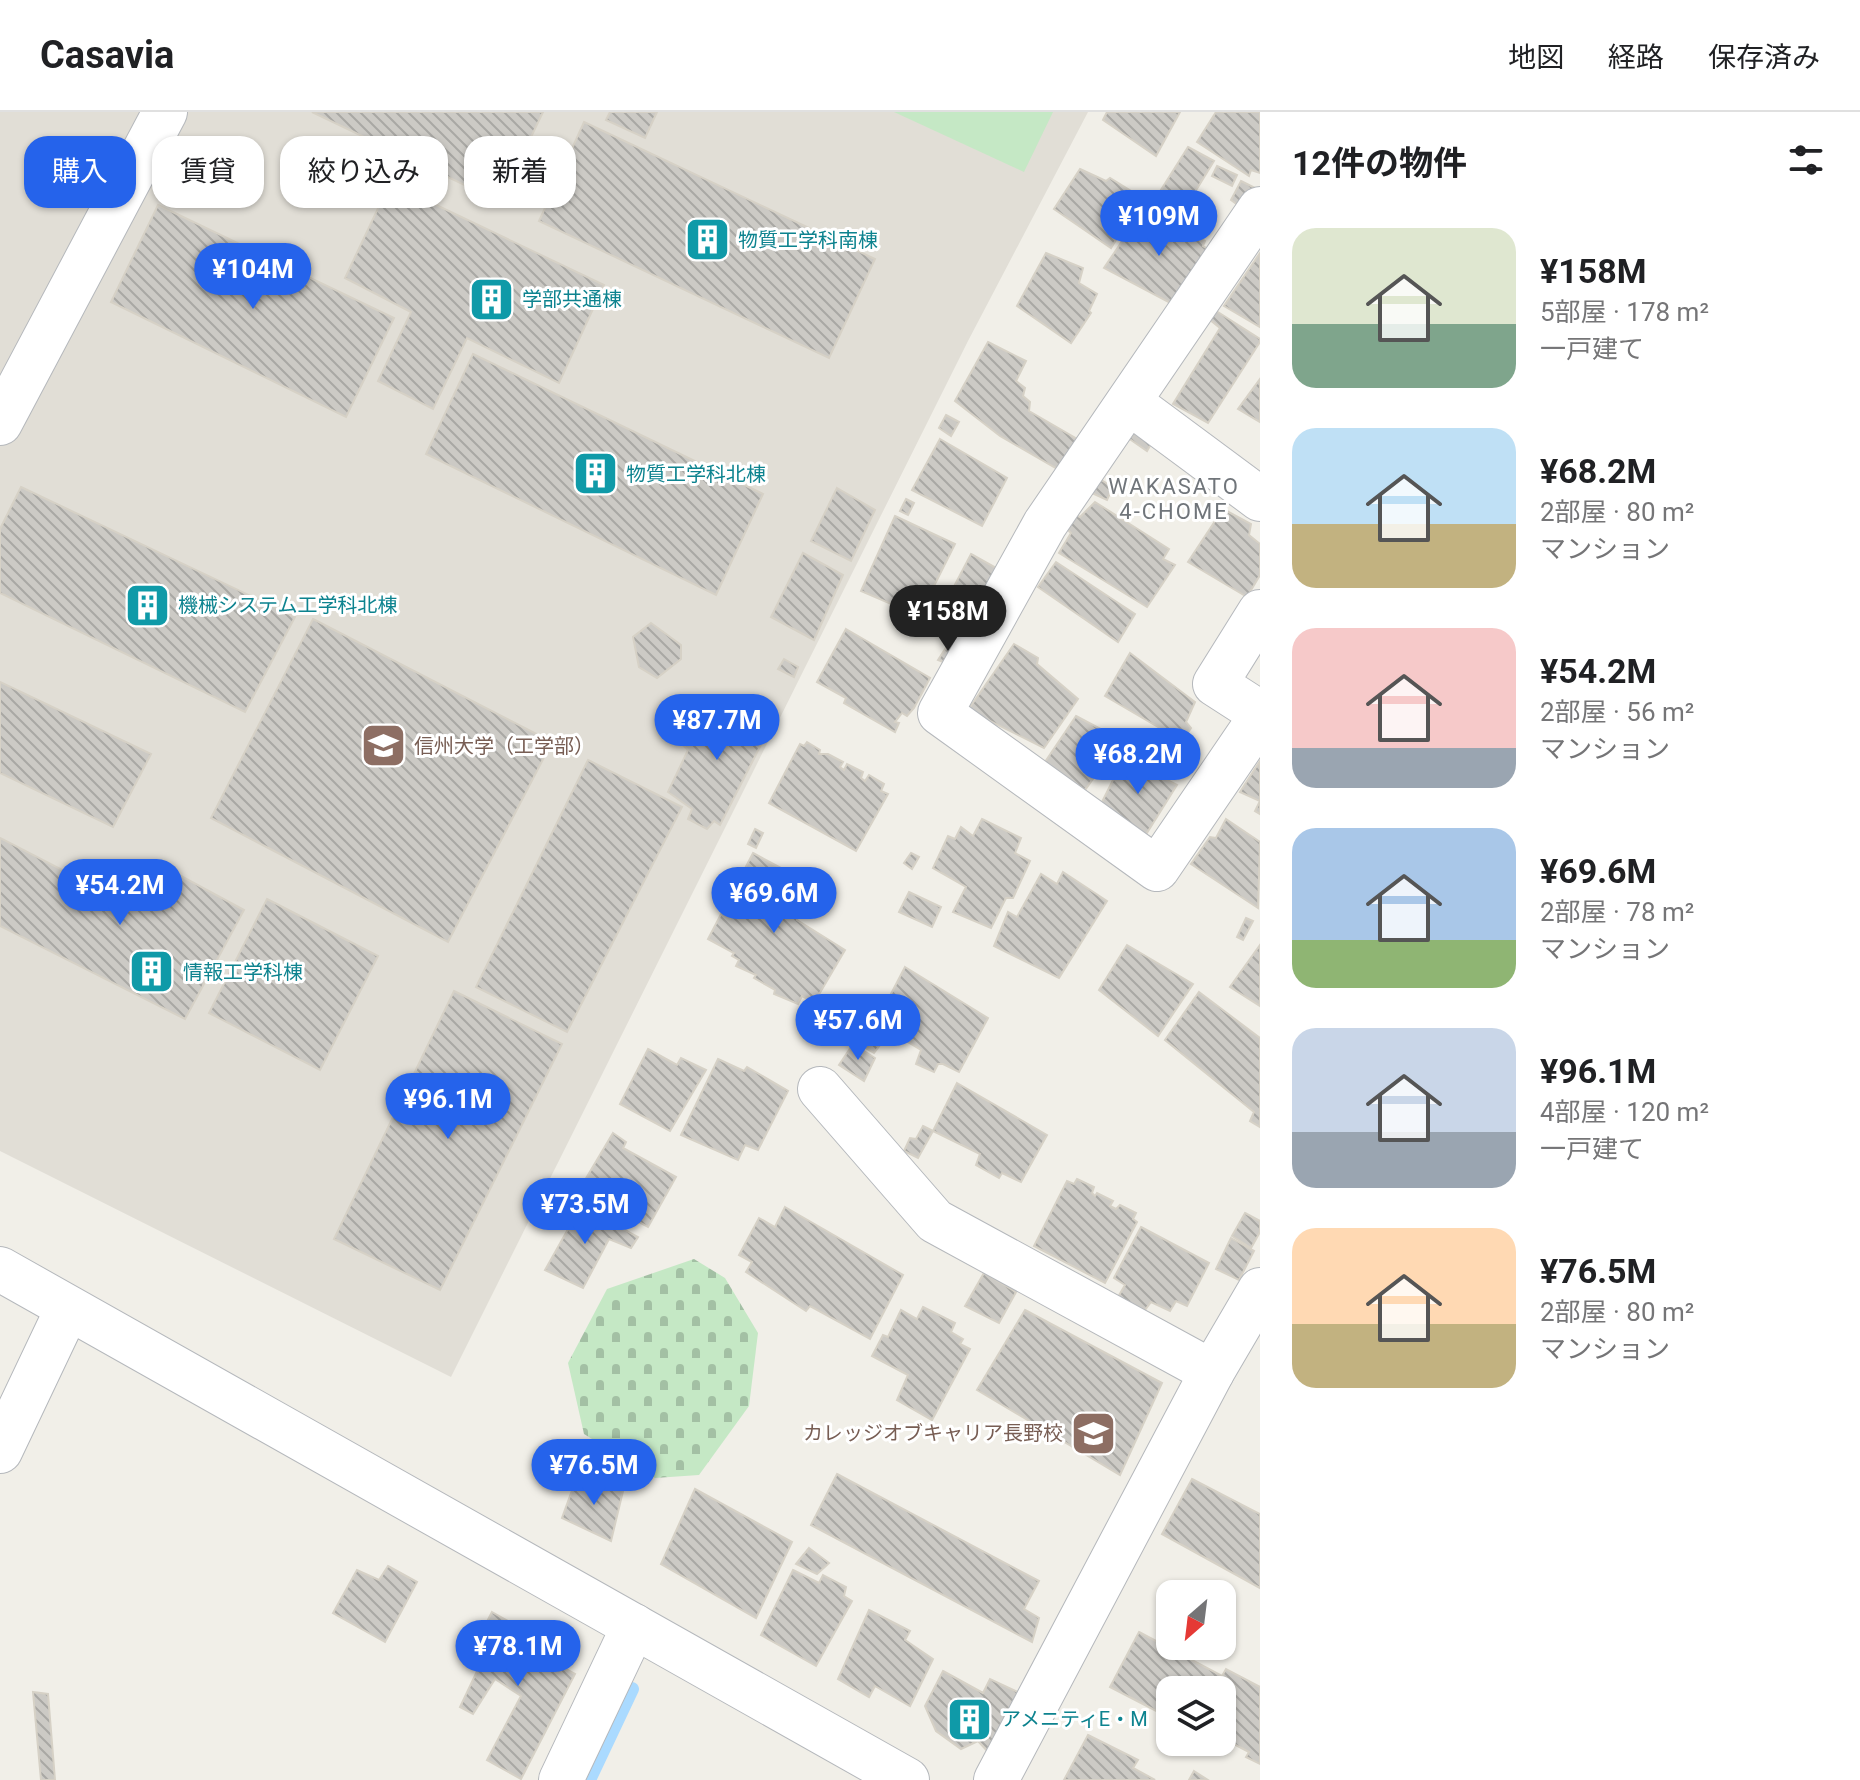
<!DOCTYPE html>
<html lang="ja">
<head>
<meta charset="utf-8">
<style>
  :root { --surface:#fff; --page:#f2f2f2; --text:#202124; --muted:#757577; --line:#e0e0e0; --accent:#2563eb }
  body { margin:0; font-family:Roboto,"Noto Sans JP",sans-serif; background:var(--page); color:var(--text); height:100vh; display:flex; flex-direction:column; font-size:30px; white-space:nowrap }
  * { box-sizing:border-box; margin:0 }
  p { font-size:26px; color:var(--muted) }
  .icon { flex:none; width:44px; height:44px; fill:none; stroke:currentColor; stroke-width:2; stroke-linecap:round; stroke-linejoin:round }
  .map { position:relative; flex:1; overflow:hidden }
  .panel { display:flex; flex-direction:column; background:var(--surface); width:600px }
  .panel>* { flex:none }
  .top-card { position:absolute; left:24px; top:24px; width:760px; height:72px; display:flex; gap:16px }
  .needle { width:52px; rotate:208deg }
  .fabs { position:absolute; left:1156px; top:1468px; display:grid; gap:16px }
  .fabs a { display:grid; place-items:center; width:80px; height:80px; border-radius:16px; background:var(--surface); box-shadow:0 2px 6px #0004; font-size:40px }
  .price { position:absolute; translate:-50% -68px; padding:0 18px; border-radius:28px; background:var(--accent); color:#fff; font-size:26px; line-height:52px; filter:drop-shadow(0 2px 4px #0008) }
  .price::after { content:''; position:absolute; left:50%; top:48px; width:24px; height:18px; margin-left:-12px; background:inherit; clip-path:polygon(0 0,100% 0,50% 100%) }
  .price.active { background:#222; color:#fff }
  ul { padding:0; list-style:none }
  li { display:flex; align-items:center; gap:24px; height:200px; padding:0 32px }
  li span { display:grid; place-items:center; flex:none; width:224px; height:160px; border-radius:24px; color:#555 }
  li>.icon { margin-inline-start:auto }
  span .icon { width:96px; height:96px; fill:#fffc; stroke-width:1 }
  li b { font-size:34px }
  h2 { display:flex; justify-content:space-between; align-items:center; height:96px; padding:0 32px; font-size:34px }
  .chip { padding:0 28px; border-radius:24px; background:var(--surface); box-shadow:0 2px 6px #0004; font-size:28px; line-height:72px }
  .chip.active { background:var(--accent); color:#fff }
  header { display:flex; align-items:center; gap:48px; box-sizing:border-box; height:112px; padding:0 40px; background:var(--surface); border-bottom:2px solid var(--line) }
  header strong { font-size:38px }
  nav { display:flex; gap:44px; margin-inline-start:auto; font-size:28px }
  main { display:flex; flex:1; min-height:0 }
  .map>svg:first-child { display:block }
  .education { fill:#e1ded6 }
  .green { fill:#c5e8c5 }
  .cemetery { fill:url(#cemetery-stones) }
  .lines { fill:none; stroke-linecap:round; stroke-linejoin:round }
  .stream { stroke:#aadaff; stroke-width:14 }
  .building { fill:url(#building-back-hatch); stroke:#d6d1c6; stroke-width:2 }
  .minor-casing { stroke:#b5b8bc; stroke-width:46 }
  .minor { stroke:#fff; stroke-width:44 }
  .labels { text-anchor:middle; stroke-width:6; stroke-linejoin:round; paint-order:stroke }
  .culture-label { font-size:20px; fill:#0d838f; stroke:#fff; text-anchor:start }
  .education-label { font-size:20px; fill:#785e54; stroke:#fff; text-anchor:start }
  .neighbourhood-label { font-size:22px; letter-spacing:2px; fill:#70757a; stroke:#fff }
</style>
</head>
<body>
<header>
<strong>Casavia</strong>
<nav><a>地図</a><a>経路</a><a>保存済み</a></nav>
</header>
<main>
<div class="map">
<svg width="1260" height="1668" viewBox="0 0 1260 1668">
  <defs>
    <pattern id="cemetery-stones" width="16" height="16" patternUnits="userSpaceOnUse" patternTransform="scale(2)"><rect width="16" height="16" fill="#c5e8c5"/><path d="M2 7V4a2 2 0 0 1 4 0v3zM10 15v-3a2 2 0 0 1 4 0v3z" fill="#a3c0a4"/></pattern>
    <pattern id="building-back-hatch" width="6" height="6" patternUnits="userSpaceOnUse" patternTransform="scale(2)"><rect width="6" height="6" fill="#cccac5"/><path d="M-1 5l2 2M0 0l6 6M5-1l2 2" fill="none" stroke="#a9a8a4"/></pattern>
  </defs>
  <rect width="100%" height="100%" fill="#f1efe8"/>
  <path class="education" d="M0,0h1088l-120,229 -517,1036 -451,-226z"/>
  <path class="green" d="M894,0h159l-29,60z"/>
  <path class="cemetery" d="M694,1147l31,19 33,55 -9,73 -50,69 -44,3 -71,-44 -16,-71 39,-74z"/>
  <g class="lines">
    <path class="stream" d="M589,1668l43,-91"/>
  </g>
  <g class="building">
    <path d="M312,0h231l-43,90z"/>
    <path d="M610,0h47l-12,26 -39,-18z"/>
    <path d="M1107,0h73l-24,44 -53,-36z"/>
    <path d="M1216,0h44v61l-9,-3 -2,6 -52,-34z"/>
    <path d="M584,10l291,137 -46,99 -290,-137z"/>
    <path d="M1188,35l26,14 -35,57 -25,-17z"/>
    <path d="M1217,54l20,9 -5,11 -20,-10z"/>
    <path d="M1080,57l26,12 4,-3 21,13 -2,7 10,5 -28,45 -57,-39z"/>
    <path d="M1241,69l16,8 -11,22 -15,-11z"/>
    <path d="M390,71l214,102 -45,98 -92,-45 -34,71 -55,-28 33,-69 -66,-34z"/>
    <path d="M158,93l236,113 -48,99 -235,-115z"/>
    <path d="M1143,98l24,10 -2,6 24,13 4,-4 12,6 -2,5 10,6 -37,54 -72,-38z"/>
    <path d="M1046,141l37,15 -4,15 18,11 -8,17 2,2 -20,30 -54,-37z"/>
    <path d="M1260,141v74l-36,-21z"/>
    <path d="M1210,195l50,32v3l-52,81 -35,-19 47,-76 -16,-13z"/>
    <path d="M988,230l38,19 -10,20 9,7 -2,8 7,6 -1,9 48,28 -16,32 -61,-35 -45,-35z"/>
    <path d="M473,242l290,140 -47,101 -290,-141z"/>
    <path d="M1260,267v43l-22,-13z"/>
    <path d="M946,303l13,7 -8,14 -12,-8z"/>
    <path d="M1130,306l26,17 -9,16 -26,-18z"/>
    <path d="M940,327l67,39 -25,48 -70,-36z"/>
    <path d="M1096,365l17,10 -6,13 -24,-11z"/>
    <path d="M21,375l274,130 -50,95 -245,-119v-64z"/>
    <path d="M837,376l38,22 -24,51 -40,-20z"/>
    <path d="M906,387l8,4 -6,12 -8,-4z"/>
    <path d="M1095,390l74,47 -6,10 12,6 -28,42 -88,-54 12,-20 -5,-5 8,-14 6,3z"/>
    <path d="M1223,397l28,15 -2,11 11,9v31l-13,22 -59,-35z"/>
    <path d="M895,404l60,28 -36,72 -58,-25z"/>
    <path d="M803,441l40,22 -29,65 -43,-23z"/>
    <path d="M971,442l29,16 -23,37 -27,-13z"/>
    <path d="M1056,450l79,52 -17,28 -80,-55z"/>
    <path d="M313,507l239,123 -104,200 -237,-124z"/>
    <path d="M651,511l30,22v14l-24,19 -18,-11 -6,-30z"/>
    <path d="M846,517l84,49 -16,30 -7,8 -5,-3 -7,9 4,1 -4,9 -51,-29 2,-5 -29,-16z"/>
    <path d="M949,531l8,3 -11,17 -8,-3z"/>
    <path d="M1014,532l24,14 -1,6 41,35 -34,49 -76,-38z"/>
    <path d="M1130,541l65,49 -9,20 5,6 -9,13 -77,-45z"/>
    <path d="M784,547l14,8 -4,10 -16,-8z"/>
    <path d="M0,570l151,72 -38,73 -113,-54z"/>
    <path d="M718,588l52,27 -50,98 -6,-4 -7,8 -19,-10 4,-10 -24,-17 20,-42 -6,-6 12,-22 7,3z"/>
    <path d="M1076,604l36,19 -3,8 6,5 -30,42 -40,-28z"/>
    <path d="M807,630l13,8 -1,4h9l15,8 -3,5 4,3 3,-6 16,8 -2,6 4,3 4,-6 15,9 -3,7 7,3 -32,57 -87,-48 31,-59 4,2z"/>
    <path d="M1124,646l53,27 -32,51 -44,-32z"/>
    <path d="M588,648l94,47 -115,225 -91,-45z"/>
    <path d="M1260,649v53l-5,-3 5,-10 -20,-9z"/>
    <path d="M982,707l39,19 -6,15 15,8 -17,37h-7l-15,30 -38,-16 13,-25 -33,-19 15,-32 7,3 6,-12 12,9z"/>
    <path d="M1226,707l34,23 -2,66 -67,-44 19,-27 6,1z"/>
    <path d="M755,717l8,4 -7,15 -8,-4z"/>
    <path d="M0,726l134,69 25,-43 85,46 -59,109 -185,-93z"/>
    <path d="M753,741l43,23 -10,20 -6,-3 -3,6 23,13 -3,8 48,30 -31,53 -12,-7 -4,8 -24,-10 1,-4 -21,-12 2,-3 -20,-9 3,-6 -7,-4 2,-3 -26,-14z"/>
    <path d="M911,741l8,4 -7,12 -8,-6z"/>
    <path d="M1063,760l44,29 -48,77 -65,-32 14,-34 9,5 24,-43 16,10z"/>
    <path d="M909,780l32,15 -9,20 -33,-15z"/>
    <path d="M267,787l111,57 -58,114 -111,-57z"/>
    <path d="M1246,806l7,3 -10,19 -6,-3z"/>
    <path d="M1127,833l66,39 -35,52 -59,-46z"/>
    <path d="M1260,833v61l-30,-19z"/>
    <path d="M905,855l83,51 -29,54 -16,-8h-5l-4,8 -18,-8 5,-14 -18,-11 1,-4 -25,-18z"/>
    <path d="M454,879l108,53 -122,246 -106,-51z"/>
    <path d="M1199,880l61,46v89l-10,-6 4,-9 -89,-72z"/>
    <path d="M875,907l14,14 -15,20 -17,-10z"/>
    <path d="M853,932l22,14 -11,23 -25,-16z"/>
    <path d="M648,937l29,16 4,-7 25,12 -36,61 -50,-27z"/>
    <path d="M718,947l26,12 3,-4 41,24 -30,59 -13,-5 -7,15 -57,-25z"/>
    <path d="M957,971l90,52 -26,47 -19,-9 -3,5 -23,-13 4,-11 -47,-23z"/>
    <path d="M923,1014l10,5 -15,27 -14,-7 6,-13 6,1z"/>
    <path d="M613,1021l13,9 -3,6 53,29 -28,50 -69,-37z"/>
    <path d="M1077,1067l17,8 -2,6 3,3 2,-3 16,8 -3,5 6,3 4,-4 16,8 -3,6 4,3 -32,61 -71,-37 33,-65 7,3z"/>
    <path d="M581,1094l57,31 -7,11 -22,-9 -26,49 -38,-18z"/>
    <path d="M785,1095l118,68 -33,64 -60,-33 -4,5 -60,-39 6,-10 -13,-7 20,-37 16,9z"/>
    <path d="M1245,1101l15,8v11l-9,16 -19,-12z"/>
    <path d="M1141,1115l68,36 -22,43 -11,-5 -6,10 -19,-9 -6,8 -27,-13 7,-12 -11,-7z"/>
    <path d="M1231,1126l23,13 -15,29 -23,-11z"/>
    <path d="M984,1161l32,19 -17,31 -34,-17z"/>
    <path d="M923,1195l32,16 -4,9 12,7 -3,5 10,5 -38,71 -35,-20 11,-25 -36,-19 11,-21 5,2 13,-27 16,9z"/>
    <path d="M1025,1198l137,73 -42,92 -143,-85z"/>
    <path d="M578,1362l45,17 -12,50 -49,-23z"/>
    <path d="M837,1362l202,107 -15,28 15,9 -7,24 -221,-117z"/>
    <path d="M1192,1367l68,35v74l-98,-54z"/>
    <path d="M695,1377l97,53 -36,76 -95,-54z"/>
    <path d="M809,1436l20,15 -12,11 -21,-10z"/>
    <path d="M388,1454l29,16 -32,60 -52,-29 24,-43 22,10z"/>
    <path d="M793,1458l26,13 4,-8 23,12 -2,9 8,5 -36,65 -55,-31z"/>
    <path d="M869,1498l41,21 -5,9 28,19 -23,47 -35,-20 -6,11 -31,-18z"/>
    <path d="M492,1500l65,37 -4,13 22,12 -54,105 -34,-19 34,-64 -26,-17 -22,35 -13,-7 20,-42 -12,-7z"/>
    <path d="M1139,1520l83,44 4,-7 34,18v77l-14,-7 3,-5 -27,-14v-48h-52v28l-60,-31z"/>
    <path d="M943,1559l40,22 7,-14 32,15 -32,60 -12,-13 -17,8 -25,-18 -11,-25z"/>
    <path d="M33,1580l15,2 7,86h-14z"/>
    <path d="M1088,1623l50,25 -5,8 22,12h-91z"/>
    <path d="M1194,1659l14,9h-19z"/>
  </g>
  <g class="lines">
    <defs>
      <g id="minor">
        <path d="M1260,97l-215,315 -105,189 217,156 103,-151"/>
        <path d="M1129,290l131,97"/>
        <path d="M0,311l165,-311"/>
        <path d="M1260,500l-45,72 45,29"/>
        <path d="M820,977l115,132 277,151"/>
        <path d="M0,1157l907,511"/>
        <path d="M0,1339l68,-143"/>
        <path d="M561,1668l73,-154"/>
        <path d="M996,1668l216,-408 48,-82"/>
      </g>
    </defs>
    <use href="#minor" class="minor-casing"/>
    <use href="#minor" class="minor"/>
  </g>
  <defs>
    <symbol id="building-square" viewBox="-11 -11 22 22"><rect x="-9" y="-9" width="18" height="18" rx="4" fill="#0f9aa8" stroke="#fff"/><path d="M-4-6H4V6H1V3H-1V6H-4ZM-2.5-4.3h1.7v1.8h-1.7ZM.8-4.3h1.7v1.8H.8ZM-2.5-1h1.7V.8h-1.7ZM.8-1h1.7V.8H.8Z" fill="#fff"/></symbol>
    <symbol id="university-square" viewBox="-11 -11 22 22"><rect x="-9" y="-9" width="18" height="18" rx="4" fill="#8d6e63" stroke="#fff"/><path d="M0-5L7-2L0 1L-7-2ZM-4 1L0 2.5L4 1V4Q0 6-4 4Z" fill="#fff"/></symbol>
  </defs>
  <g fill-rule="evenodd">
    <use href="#building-square" x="682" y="102" width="51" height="51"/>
    <use href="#building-square" x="466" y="162" width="51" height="51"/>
    <use href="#building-square" x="570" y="336" width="51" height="51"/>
    <use href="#building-square" x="122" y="468" width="51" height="51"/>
    <use href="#university-square" x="358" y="608" width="51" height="51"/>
    <use href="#building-square" x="126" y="834" width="51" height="51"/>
    <use href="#university-square" x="1068" y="1296" width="51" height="51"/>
    <use href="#building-square" x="944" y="1582" width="51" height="51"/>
  </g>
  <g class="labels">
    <g class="culture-label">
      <text x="738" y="135">物質工学科南棟</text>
      <text x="522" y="194">学部共通棟</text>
      <text x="626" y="369">物質工学科北棟</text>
      <text x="178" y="500">機械システム工学科北棟</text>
      <text x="183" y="867">情報工学科棟</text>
      <text x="1001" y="1614">アメニティE・M</text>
    </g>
    <g class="education-label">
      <text x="414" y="641">信州大学（工学部）</text>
      <text x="1063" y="1328" text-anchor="end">カレッジオブキャリア長野校</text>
    </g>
    <g class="neighbourhood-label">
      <text x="1174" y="382">WAKASATO<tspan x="1174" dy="25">4-CHOME</tspan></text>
    </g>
  </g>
</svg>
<div class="fabs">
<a><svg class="needle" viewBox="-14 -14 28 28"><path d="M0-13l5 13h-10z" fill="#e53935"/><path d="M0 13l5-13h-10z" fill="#757577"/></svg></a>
<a><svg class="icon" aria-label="layers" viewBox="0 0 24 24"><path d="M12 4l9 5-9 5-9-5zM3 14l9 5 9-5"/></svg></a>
</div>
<b class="price" style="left:1159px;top:146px">¥109M</b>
<b class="price" style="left:253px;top:199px">¥104M</b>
<b class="price active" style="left:948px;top:541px">¥158M</b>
<b class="price" style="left:717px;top:650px">¥87.7M</b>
<b class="price" style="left:1138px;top:684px">¥68.2M</b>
<b class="price" style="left:120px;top:815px">¥54.2M</b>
<b class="price" style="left:774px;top:823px">¥69.6M</b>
<b class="price" style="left:858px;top:950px">¥57.6M</b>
<b class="price" style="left:448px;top:1029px">¥96.1M</b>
<b class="price" style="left:585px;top:1134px">¥73.5M</b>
<b class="price" style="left:594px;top:1395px">¥76.5M</b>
<b class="price" style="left:518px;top:1576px">¥78.1M</b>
<div class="top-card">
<a class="chip active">購入</a>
<a class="chip">賃貸</a>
<a class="chip">絞り込み</a>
<a class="chip">新着</a>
</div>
</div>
<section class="panel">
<h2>12件の物件<svg class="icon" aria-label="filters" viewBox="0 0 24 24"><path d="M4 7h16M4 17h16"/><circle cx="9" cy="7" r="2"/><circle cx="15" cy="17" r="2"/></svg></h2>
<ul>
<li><span style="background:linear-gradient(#dfe7d0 60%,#7fa58c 0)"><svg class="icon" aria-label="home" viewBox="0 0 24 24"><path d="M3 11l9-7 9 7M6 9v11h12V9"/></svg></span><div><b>¥158M</b><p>5部屋 · 178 m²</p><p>一戸建て</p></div></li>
<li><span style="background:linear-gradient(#bfe0f5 60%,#c2b280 0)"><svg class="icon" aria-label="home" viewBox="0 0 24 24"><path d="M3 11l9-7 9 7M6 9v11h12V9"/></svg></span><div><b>¥68.2M</b><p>2部屋 · 80 m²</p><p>マンション</p></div></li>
<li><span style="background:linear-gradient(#f6c9c9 75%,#9aa5b1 0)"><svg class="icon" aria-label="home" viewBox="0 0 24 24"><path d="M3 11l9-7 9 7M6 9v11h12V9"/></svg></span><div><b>¥54.2M</b><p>2部屋 · 56 m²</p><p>マンション</p></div></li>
<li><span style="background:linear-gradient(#a9c7e8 70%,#8fb573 0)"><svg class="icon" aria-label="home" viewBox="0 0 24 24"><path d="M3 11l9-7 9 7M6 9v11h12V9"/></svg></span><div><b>¥69.6M</b><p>2部屋 · 78 m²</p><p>マンション</p></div></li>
<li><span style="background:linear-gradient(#c9d6e8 65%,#9aa5b1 0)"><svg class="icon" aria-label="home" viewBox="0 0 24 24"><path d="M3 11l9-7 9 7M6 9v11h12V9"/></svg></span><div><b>¥96.1M</b><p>4部屋 · 120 m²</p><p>一戸建て</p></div></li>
<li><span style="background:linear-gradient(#ffd9b3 60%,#c2b280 0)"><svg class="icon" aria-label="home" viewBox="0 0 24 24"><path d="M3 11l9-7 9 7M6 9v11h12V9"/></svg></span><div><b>¥76.5M</b><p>2部屋 · 80 m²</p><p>マンション</p></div></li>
</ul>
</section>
</main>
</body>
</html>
